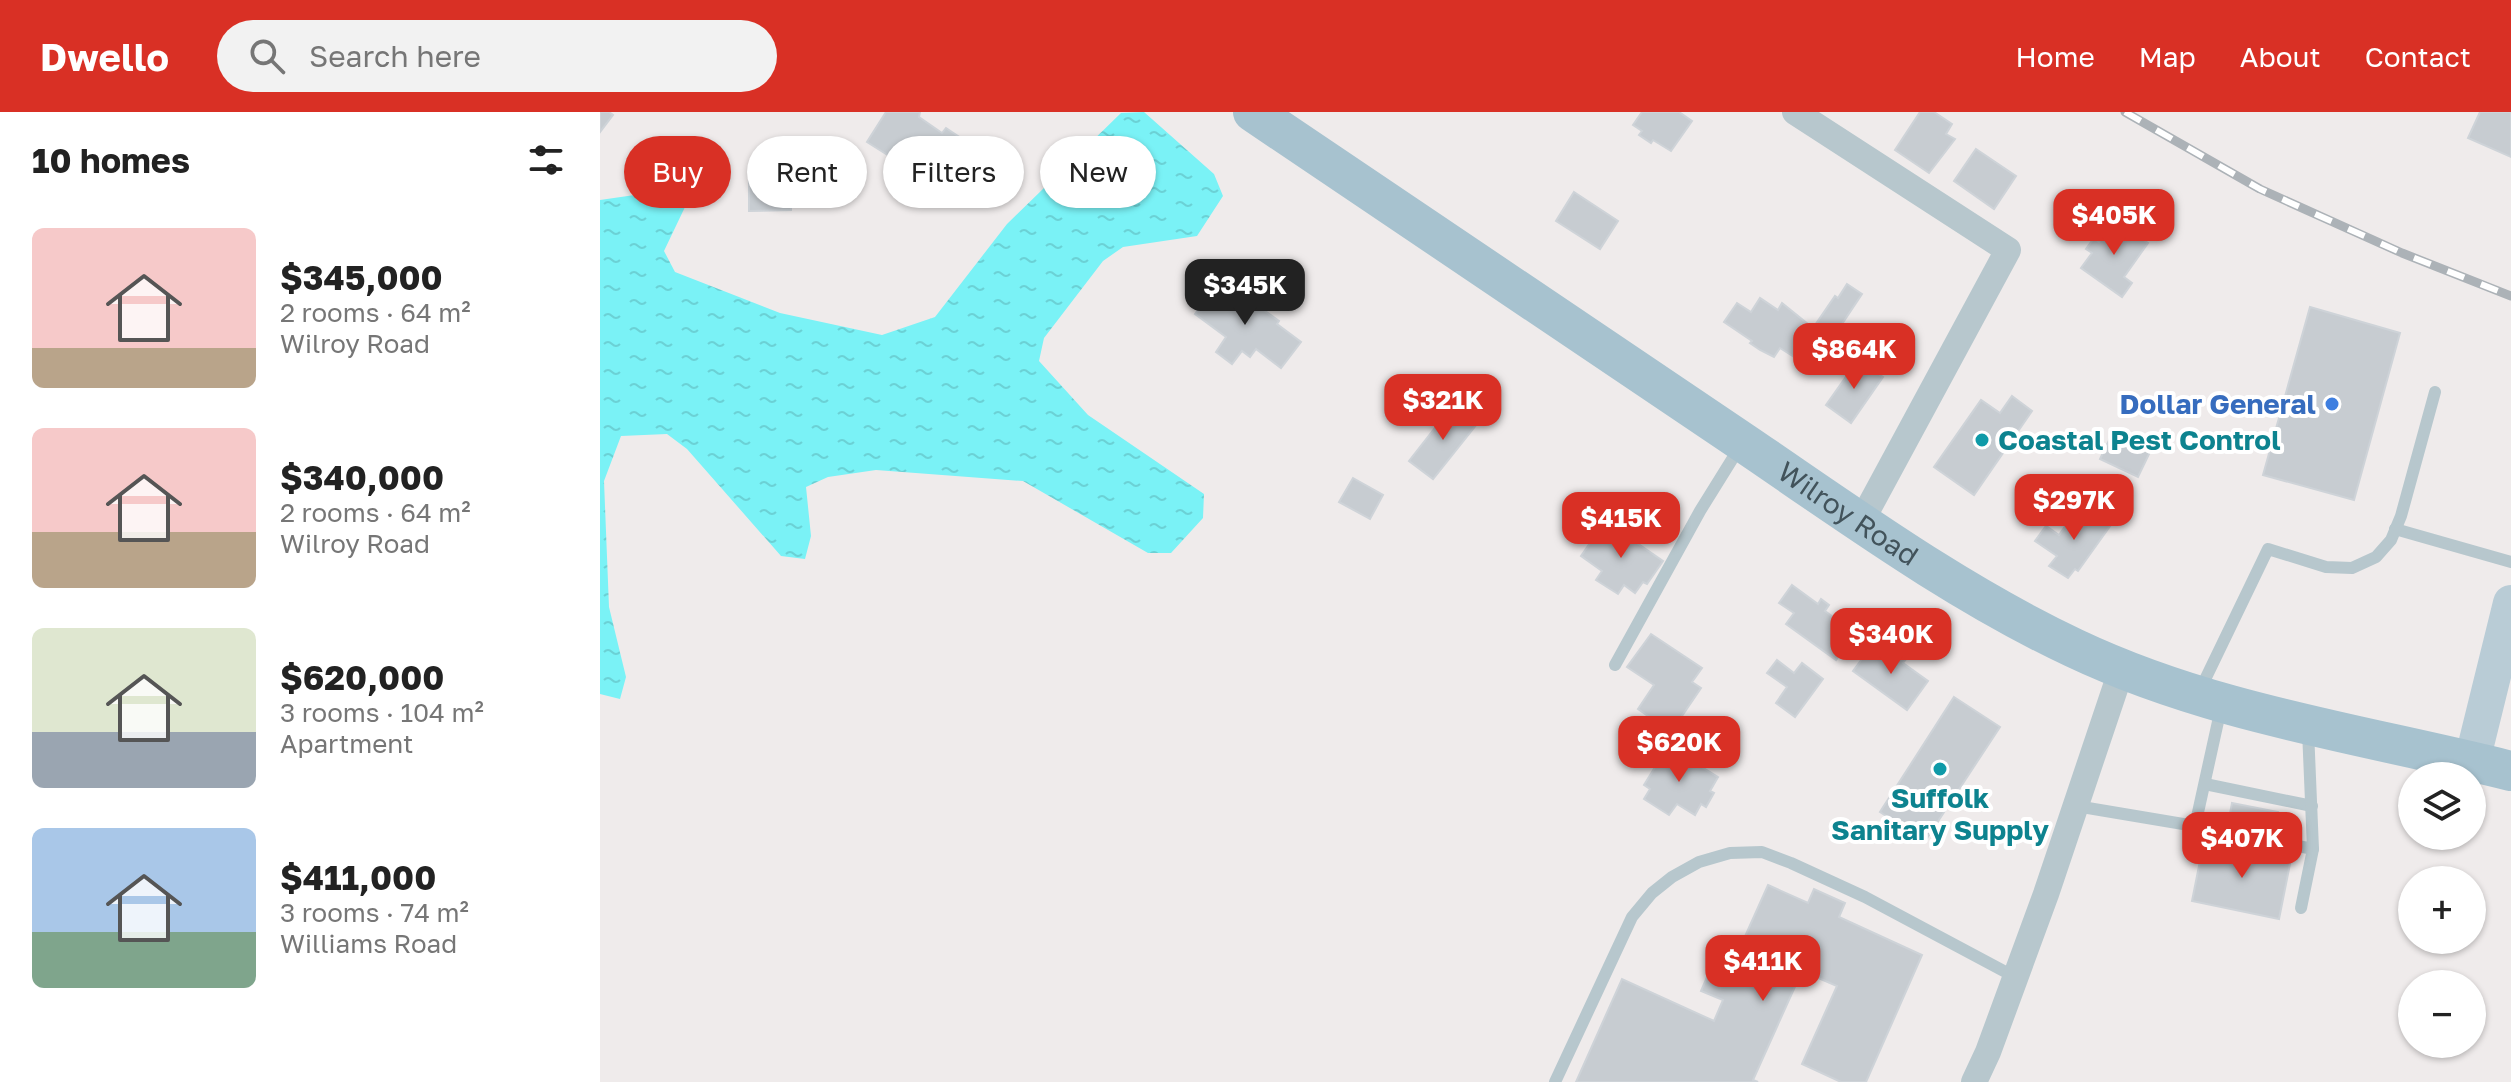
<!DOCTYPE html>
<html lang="en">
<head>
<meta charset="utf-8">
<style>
  :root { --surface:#fff; --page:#f2f2f2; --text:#222; --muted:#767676; --accent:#d93025 }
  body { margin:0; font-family:"Golos Text",sans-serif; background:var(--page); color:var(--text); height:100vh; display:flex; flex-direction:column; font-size:30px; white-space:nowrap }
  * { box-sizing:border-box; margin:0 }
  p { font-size:26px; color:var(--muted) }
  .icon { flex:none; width:44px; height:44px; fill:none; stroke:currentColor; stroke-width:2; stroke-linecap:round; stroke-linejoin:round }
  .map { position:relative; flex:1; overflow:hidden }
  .side { display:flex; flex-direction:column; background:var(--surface); width:600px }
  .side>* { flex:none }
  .hud { position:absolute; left:24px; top:24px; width:760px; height:72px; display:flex; gap:16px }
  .tools { position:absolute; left:1798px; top:650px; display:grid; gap:16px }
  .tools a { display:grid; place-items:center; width:88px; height:88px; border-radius:50%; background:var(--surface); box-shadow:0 2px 6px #0004; font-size:40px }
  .price { position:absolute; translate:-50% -68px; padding:0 18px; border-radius:16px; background:var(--accent); color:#fff; font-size:26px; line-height:52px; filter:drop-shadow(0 2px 4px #0008) }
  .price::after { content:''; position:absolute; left:50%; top:48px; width:24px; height:18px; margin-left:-12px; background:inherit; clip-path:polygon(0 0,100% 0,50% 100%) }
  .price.on { background:#222; color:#fff }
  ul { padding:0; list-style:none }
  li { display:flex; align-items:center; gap:24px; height:200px; padding:0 32px }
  li span { display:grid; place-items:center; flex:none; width:224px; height:160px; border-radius:12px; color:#555 }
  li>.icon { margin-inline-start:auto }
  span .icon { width:96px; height:96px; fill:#fffc; stroke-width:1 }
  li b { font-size:34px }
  h2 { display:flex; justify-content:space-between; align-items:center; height:96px; padding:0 32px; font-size:34px }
  .chip { padding:0 28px; border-radius:36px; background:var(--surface); box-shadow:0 2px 6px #0004; font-size:28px; line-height:72px }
  .chip.on { background:var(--accent); color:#fff }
  header { display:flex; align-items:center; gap:48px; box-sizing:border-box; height:112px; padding:0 40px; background:var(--accent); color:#fff }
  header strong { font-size:38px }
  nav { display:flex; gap:44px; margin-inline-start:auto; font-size:28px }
  .search { width:560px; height:72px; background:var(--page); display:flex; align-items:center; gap:20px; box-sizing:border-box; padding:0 28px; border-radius:44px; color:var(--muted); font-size:30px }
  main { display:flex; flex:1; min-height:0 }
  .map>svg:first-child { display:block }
  .water { fill:url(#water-ripples) }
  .building { fill:#c7ccd1; stroke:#ced3d8; stroke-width:2 }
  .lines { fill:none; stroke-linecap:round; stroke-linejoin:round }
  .lane { stroke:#b7c7cd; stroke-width:12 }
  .street { stroke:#b7c7cd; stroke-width:26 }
  .secondary { stroke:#b9ccd6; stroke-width:36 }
  .primary { stroke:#a7c2cf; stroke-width:40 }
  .rail-casing { stroke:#acb2b7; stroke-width:9 }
  .rail { stroke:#fff; stroke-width:6; stroke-dasharray:18; stroke-linecap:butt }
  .shop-dot { fill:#3f7fe0; stroke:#fff; stroke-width:3 }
  .culture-dot { fill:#0f9aa8; stroke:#fff; stroke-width:3 }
  .labels { text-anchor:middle; stroke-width:8; stroke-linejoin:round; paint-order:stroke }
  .shop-label { font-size:28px; font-weight:bold; fill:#366cbe; stroke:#fff; text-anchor:end }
  .culture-label { font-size:28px; font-weight:bold; fill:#0d838f; stroke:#fff; text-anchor:start }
  .street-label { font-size:28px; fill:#42535b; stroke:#fff }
</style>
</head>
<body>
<header>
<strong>Dwello</strong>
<div class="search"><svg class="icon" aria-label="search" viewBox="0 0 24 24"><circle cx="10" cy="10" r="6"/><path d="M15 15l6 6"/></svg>Search here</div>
<nav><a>Home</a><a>Map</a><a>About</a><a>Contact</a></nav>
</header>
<main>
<section class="side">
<h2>10 homes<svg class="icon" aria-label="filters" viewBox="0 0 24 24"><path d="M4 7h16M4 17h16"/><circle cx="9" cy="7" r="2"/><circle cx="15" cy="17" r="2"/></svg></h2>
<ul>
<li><span style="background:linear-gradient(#f6c9c9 75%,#b9a48a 0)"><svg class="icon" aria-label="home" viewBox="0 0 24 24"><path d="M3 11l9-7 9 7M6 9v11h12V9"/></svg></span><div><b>$345,000</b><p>2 rooms · 64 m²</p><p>Wilroy Road</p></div></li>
<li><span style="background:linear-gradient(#f6c9c9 65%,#b9a48a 0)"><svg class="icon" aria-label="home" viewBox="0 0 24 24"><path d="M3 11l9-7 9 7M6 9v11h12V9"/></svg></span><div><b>$340,000</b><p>2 rooms · 64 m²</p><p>Wilroy Road</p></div></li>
<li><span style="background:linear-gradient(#dfe7d0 65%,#9aa5b1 0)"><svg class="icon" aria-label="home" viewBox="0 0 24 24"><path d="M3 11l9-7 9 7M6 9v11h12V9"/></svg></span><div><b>$620,000</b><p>3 rooms · 104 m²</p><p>Apartment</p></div></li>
<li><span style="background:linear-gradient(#a9c7e8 65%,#7fa58c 0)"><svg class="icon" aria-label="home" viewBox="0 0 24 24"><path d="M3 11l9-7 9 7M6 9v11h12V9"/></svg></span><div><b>$411,000</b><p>3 rooms · 74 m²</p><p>Williams Road</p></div></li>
</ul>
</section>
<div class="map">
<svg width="1911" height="970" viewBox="0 0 1911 970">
  <defs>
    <pattern id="water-ripples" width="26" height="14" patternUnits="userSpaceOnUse" patternTransform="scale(2)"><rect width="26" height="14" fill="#7af2f6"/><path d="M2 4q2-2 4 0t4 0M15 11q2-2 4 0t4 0" fill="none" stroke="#6bd1d5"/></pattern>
  </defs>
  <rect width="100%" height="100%" fill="#efebeb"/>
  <path class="water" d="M544,0l70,62 9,22 -26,40 -74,11 -20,14 -59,77 -5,23 49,54 116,79 -1,24 -32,35h-23l-125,-72 -147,-11 -48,7 -22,10 5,49 -6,23 -24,-3 -94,-107 -20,-15 -46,2 -17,45 5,126 17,70 -6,22 -20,-5v-494l69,-10 16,17 -21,44 11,21 105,41 102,22 53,-18 72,-93 114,-111z"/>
  <g class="building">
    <path d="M0,0h9l4,3 -13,17z"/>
    <path d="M286,0h34l-1,5 23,16 4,-5 24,16 -31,50 -26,-16 3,-5 -49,-31z"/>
    <path d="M1042,0h37l13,9 -21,30 -18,-11 -2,3 -12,-8 3,-4 -9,-6z"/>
    <path d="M1320,0h14l18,12 -6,10 9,5 -26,34 -34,-23z"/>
    <path d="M1880,0h31v45l-43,-19z"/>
    <path d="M1376,37l40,27 -22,33 -40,-28z"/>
    <path d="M149,62h42v36l-42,1z"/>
    <path d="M974,80l44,29 -18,28 -44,-28z"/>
    <path d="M1514,108l34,23 -24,34 8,6 -10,14 -41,-29 11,-15 -6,-4 8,-11 5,4z"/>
    <path d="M621,167l58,42 -2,3 24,18 -20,26 -25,-19 -6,8 -8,-6 -10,13 -16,-12 10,-15 -31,-23z"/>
    <path d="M1247,172l15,10 -24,36 -4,-3 -26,39 -28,-18 -6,9 -14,-7 -10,-7 2,-2 -28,-19 13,-19 14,9 9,-14 18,12 4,-7 31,25 22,-32 3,2z"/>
    <path d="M1710,195l90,26 -46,167 -91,-25z"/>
    <path d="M1258,248l25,17 -32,46 -25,-18z"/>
    <path d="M1412,284l20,15 -58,84 -40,-28 47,-67 19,13z"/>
    <path d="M853,293l24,19 -44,55 -24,-18z"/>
    <path d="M1512,322l38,18 -12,25 -38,-18z"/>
    <path d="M753,366l30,17 -13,24 -31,-17z"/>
    <path d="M1495,397l18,13 -35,49 -3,-2 -7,9 -19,-12 8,-10 -22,-15 11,-15 13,9 14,-20 12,9z"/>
    <path d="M1004,411l15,10 3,-6 17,12 -2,4 26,18 -16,23 -4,-2 -8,11 -11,-8 -6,9 -22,-14 6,-9 -21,-15z"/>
    <path d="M1192,473l26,19 3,-5 8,6 -4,6 30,22 -19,27 -50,-36 8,-11 -15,-10z"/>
    <path d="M1051,522l51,34 -10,14 9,6 -30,44 -33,-23 16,-24 -27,-18z"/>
    <path d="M1274,531l19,14 5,-6 9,7 -4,5 25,18 -21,29 -54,-39z"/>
    <path d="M1177,548l17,13 8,-10 21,16 -28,38 -19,-14 11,-16 -20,-14z"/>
    <path d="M1354,585l46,30 -75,114 -45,-29z"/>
    <path d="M1068,634l50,31 -8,14 4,2 -8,14 -5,-3 -6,11 -18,-11 -8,11 -25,-16 6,-10 -6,-4z"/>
    <path d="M1632,691l46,9 -5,26 -46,-8z"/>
    <path d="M1604,729l87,18 -12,60 -87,-18z"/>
    <path d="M1168,773l40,18 6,-14 31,14 -6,14 83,38 -56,127h-25l-39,-18 35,-78 -35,-15 -49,109 5,2h-182l46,-103 92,42 9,-21 -22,-9 12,-28 17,7z"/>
  </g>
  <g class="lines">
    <g class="lane">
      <path d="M1795,417l116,33"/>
      <path d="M1015,553l85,-154 41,-66"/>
      <path d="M1600,578l68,-141 58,18 26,1 24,-11 15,-17 10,-24 34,-124"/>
      <path d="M1605,672l107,22"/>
      <path d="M1476,694l119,20 118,23 -5,-119"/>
      <path d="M1595,714l26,-118"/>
      <path d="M1701,796l12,-59"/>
      <path d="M955,970l77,-165 20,-24 20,-16 27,-15 31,-9 32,-1 29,11 74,34 150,80"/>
    </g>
    <g class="street">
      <path d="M1195,0l213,138 -147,272"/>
      <path d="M1374,970l14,-30 58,-158 76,-226"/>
    </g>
    <path class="secondary" d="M1872,649l39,-158"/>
    <path class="primary" id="s1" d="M653,0c164,109 327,220 491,331 106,72 213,150 330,205 139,66 290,86 437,123"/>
    <defs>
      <path id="rail" d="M1525,0l135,77 142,64 109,43"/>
    </defs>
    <use href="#rail" class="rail-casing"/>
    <use href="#rail" class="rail"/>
  </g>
  <circle class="shop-dot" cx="1732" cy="292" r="8"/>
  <g class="culture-dot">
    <circle cx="1382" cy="328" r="8"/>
    <circle cx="1340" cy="657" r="8"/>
  </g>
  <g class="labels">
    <g class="shop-label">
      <text x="1716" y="302">Dollar General</text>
    </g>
    <g class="culture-label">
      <text x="1398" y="338">Coastal Pest Control</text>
      <text x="1340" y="696" text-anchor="middle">Suffolk<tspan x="1340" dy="32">Sanitary Supply</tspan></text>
    </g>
    <g class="street-label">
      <text dy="10" stroke="none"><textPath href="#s1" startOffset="718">Wilroy Road</textPath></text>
    </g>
  </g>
</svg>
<div class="tools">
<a><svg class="icon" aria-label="layers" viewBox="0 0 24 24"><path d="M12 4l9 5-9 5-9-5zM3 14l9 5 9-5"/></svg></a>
<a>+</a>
<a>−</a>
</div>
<b class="price" style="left:1514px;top:145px">$405K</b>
<b class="price on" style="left:645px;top:215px">$345K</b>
<b class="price" style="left:1254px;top:279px">$864K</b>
<b class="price" style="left:843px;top:330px">$321K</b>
<b class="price" style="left:1474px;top:430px">$297K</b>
<b class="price" style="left:1021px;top:448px">$415K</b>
<b class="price" style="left:1291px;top:564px">$340K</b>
<b class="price" style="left:1079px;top:672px">$620K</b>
<b class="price" style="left:1642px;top:768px">$407K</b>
<b class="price" style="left:1163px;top:891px">$411K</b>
<div class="hud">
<a class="chip on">Buy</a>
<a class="chip">Rent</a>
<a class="chip">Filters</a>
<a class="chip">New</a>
</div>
</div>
</main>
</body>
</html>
